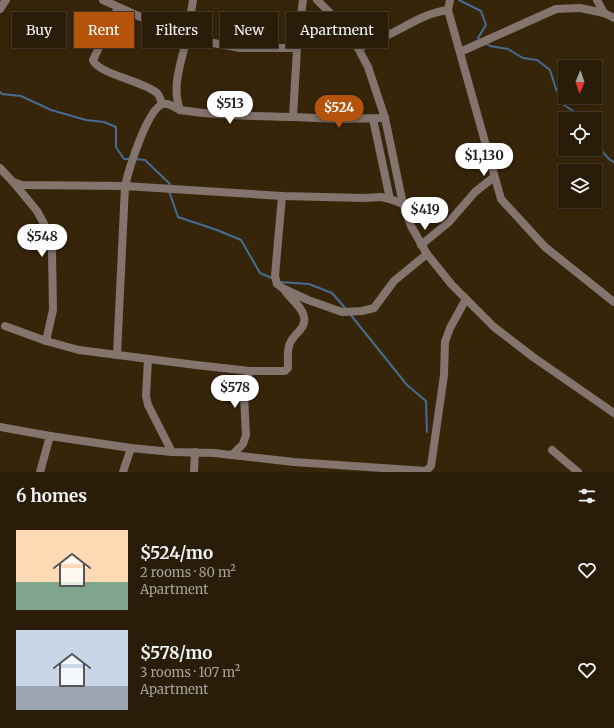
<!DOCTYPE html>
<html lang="en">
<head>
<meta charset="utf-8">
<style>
  :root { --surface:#291c08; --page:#312512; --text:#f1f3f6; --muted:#a5a19c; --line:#453a29; --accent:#b45309 }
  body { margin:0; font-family:Merriweather,serif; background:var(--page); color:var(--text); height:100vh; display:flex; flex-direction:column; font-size:15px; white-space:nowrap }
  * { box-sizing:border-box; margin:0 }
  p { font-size:13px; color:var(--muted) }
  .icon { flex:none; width:22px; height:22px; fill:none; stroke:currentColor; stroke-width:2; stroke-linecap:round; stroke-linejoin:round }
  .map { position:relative; height:472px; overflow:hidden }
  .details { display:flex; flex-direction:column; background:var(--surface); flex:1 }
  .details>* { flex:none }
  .top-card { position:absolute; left:12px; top:12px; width:400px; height:36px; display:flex; gap:8px }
  .needle { width:26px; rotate:182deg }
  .controls { position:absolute; left:558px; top:60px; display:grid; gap:8px }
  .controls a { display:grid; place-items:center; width:44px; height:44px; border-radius:0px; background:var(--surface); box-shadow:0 2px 6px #0003,0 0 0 1px var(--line); font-size:20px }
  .price { position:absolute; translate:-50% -34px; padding:0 9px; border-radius:14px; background:#fff; color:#222; font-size:13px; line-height:26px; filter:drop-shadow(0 1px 2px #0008) }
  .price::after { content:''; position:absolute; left:50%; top:24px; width:12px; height:9px; margin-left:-6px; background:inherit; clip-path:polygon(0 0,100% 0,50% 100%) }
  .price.on { background:var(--accent); color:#fff }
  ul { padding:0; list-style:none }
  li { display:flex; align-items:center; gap:12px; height:100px; padding:0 16px }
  li span { display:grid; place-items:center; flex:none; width:112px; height:80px; border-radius:0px; color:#555 }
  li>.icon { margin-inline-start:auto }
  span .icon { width:48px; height:48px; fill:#fffc; stroke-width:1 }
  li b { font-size:17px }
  h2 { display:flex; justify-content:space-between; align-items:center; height:48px; padding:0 16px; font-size:17px }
  .chip { padding:0 14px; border-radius:0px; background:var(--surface); box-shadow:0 2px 6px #0003,0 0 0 1px var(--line); font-size:14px; line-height:36px }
  .chip.on { background:var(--accent); color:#fff }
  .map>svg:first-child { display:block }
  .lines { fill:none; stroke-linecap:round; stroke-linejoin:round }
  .stream { stroke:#446d92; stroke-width:2 }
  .minor { stroke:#84746e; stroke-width:8 }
</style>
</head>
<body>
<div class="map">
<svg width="614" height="472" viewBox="0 0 614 472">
  <rect width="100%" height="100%" fill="#37250a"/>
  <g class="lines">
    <g class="stream">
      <path d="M459,0l22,11 5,14 -8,13 2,2"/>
      <path d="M485,43l5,3 18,3 15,9 14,2 13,10 6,19 8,16 12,8 1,6"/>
      <path d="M0,92l2,2 19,2 30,14 35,10 18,2 12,5v20l8,12h6"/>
      <path d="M595,146c9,3 11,14 19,16"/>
      <path d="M135,159l10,1 25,24 -1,2"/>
      <path d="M169,191l9,26 39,13 24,10 19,33 14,6"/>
      <path d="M279,282l30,2 23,9 14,16"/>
      <path d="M350,314l57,71 19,16 1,31"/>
    </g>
    <g class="minor">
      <path d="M103,0l84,38 53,10h57l6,-48"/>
      <path d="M317,0l25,25 8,16 8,7 10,19 17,51 18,86 8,22 16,28 25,31 42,42 39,30 81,56"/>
      <path d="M450,0l-2,10 53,189 44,48 69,55"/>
      <path d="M597,0l7,13"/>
      <path d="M118,8l-25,52c5,14 50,21 64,33 3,3 4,8 5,11"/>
      <path d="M0,9l6,-9"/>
      <path d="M358,48c9,-3 18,-7 26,-11 22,-10 40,-24 64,-27"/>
      <path d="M460,52l96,-43 24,-1 24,5 10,5"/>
      <path d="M180,110c-9,-24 2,-50 7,-73 2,-12 4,-25 6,-37"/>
      <path d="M293,117l46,2 46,-1"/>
      <path d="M373,119l17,80"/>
      <path d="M0,168l13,14 9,3 103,1c4,-17 22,-77 38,-82 7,-2 11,4 17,6 4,1 10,1 15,2 32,4 65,4 98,5l4,-69"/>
      <path d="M14,183l23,28 12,22 3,18 1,59 -7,31"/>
      <path d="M282,196l-7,80 2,8 7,5 24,11 34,12 20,-1 12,-3 20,-27 33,-27"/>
      <path d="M421,245l28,-23 26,-30 19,-15"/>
      <path d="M5,326l41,15 33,9 117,15 54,6h35l3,-3c0,-7 -1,-15 1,-22 2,-11 18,-17 15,-29 -2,-12 -15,-18 -20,-28"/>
      <path d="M117,355l8,-169 157,10 82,2 17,-1 9,2 13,5"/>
      <path d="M148,359l-2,37 2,9 24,47"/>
      <path d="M0,427l50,9"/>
      <path d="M552,450l26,22"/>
      <path d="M232,455l11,-11 3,-9 -2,-40 2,-13 4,-11"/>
      <path d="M40,472l10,-36 81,12 41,4 42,1 80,9 132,9 5,-5 13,-91 1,-33 5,-14 16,-29"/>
      <path d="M123,472l8,-24"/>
      <path d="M194,472l1,-20"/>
    </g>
  </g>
</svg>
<div class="controls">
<a><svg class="needle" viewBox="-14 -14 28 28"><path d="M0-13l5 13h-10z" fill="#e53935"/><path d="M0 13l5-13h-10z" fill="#a5a19c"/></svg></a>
<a><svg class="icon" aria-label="locate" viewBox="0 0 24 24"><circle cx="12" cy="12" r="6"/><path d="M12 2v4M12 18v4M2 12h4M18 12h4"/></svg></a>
<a><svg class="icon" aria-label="layers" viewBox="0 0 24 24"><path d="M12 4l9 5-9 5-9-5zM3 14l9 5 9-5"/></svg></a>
</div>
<b class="price" style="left:230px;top:125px">$513</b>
<b class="price on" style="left:339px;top:129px">$524</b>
<b class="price" style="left:484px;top:177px">$1,130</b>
<b class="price" style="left:425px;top:231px">$419</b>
<b class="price" style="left:42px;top:258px">$548</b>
<b class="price" style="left:235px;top:409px">$578</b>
<div class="top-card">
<a class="chip">Buy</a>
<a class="chip on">Rent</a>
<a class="chip">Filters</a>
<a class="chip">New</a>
<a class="chip">Apartment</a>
</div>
</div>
<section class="details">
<h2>6 homes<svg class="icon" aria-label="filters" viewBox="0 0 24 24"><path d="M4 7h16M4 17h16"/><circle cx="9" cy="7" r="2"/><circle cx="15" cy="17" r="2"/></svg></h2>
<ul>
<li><span style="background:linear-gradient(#ffd9b3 65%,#7fa58c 0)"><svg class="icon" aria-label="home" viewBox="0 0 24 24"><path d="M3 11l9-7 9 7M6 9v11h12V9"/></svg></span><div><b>$524/mo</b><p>2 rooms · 80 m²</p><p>Apartment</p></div><svg class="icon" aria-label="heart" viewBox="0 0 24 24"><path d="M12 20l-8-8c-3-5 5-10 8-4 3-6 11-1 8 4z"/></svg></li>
<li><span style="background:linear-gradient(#c9d6e8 70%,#9aa5b1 0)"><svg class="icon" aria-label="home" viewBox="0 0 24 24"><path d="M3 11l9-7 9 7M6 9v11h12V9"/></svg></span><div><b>$578/mo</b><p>3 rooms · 107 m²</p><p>Apartment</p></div><svg class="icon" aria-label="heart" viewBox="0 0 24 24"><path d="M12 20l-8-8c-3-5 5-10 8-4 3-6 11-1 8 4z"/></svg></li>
</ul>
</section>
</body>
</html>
